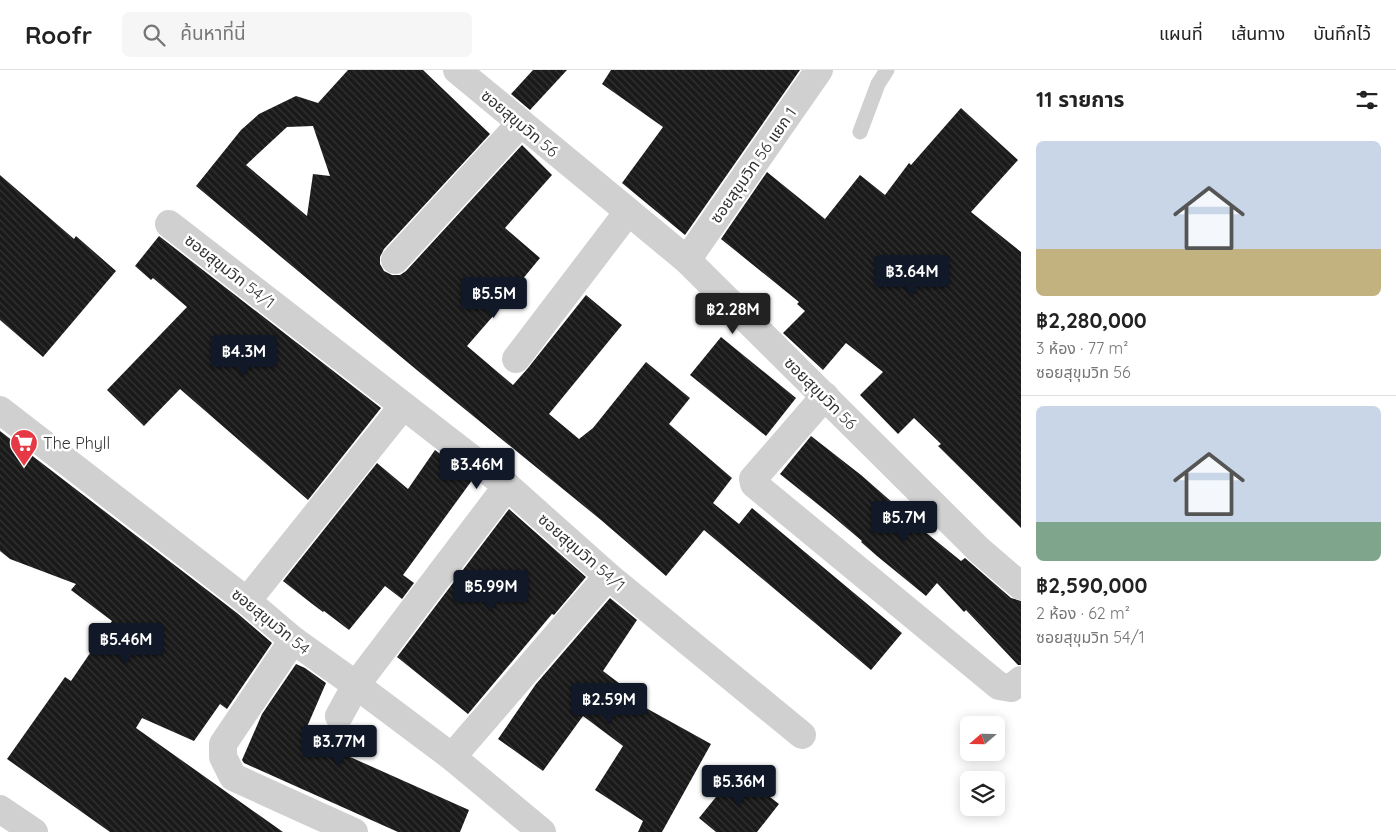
<!DOCTYPE html>
<html lang="th">
<head>
<meta charset="utf-8">
<style>
  :root { --surface:#fff; --page:#f6f6f6; --text:#222; --muted:#767676; --line:#e0e0e0; --accent:#111827 }
  body { margin:0; font-family:Quicksand,"Noto Sans Thai",sans-serif; background:var(--page); color:var(--text); height:100vh; display:flex; flex-direction:column; font-size:19px; white-space:nowrap }
  * { box-sizing:border-box; margin:0 }
  p { font-size:16px; color:var(--muted) }
  .icon { flex:none; width:28px; height:28px; fill:none; stroke:currentColor; stroke-width:2; stroke-linecap:round; stroke-linejoin:round }
  .map { position:relative; flex:1; overflow:hidden }
  .side { display:flex; flex-direction:column; background:var(--surface); width:375px }
  .side>* { flex:none }
  .needle { width:32px; rotate:250deg }
  .fabs { position:absolute; left:960px; top:646px; display:grid; gap:10px }
  .fabs a { display:grid; place-items:center; width:45px; height:45px; border-radius:8px; background:var(--surface); box-shadow:0 2px 12px #0003; font-size:25px }
  .price { position:absolute; translate:-50% -42px; padding:0 11px; border-radius:5px; background:var(--accent); color:#fff; font-size:16px; line-height:32px; filter:drop-shadow(0 1px 2px #0008) }
  .price::after { content:''; position:absolute; left:50%; top:30px; width:15px; height:11px; margin-left:-8px; background:inherit; clip-path:polygon(0 0,100% 0,50% 100%) }
  .price.on { background:#222; color:#fff }
  ul { padding:0; list-style:none }
  li { display:grid; align-content:center; gap:10px; height:265px; padding:0 15px }
  li+li { border-top:1px solid var(--line) }
  li span { display:grid; place-items:center; height:155px; border-radius:8px; color:#555 }
  li>.icon { margin-inline-start:auto }
  span .icon { width:90px; height:90px; fill:#fffc; stroke-width:1 }
  li b { font-size:21px }
  h2 { display:flex; justify-content:space-between; align-items:center; height:60px; padding:0 15px; font-size:21px }
  header { display:flex; align-items:center; gap:30px; box-sizing:border-box; height:70px; padding:0 25px; background:var(--surface); border-bottom:1px solid var(--line) }
  header strong { font-size:24px }
  nav { display:flex; gap:28px; margin-inline-start:auto; font-size:18px }
  .search { width:350px; height:45px; background:var(--page); display:flex; align-items:center; gap:12px; box-sizing:border-box; padding:0 18px; border-radius:8px; color:var(--muted); font-size:19px }
  main { display:flex; flex:1; min-height:0 }
  .map>svg:first-child { display:block }
  .building { fill:url(#building-back-hatch); fill-rule:evenodd }
  .lines { fill:none; stroke-linecap:round; stroke-linejoin:round }
  .lane { stroke:#d0d0d0; stroke-width:15 }
  .street { stroke:#d0d0d0; stroke-width:28 }
  .labels { text-anchor:middle; stroke-width:5; stroke-linejoin:round; paint-order:stroke }
  .street-label { font-size:16px; fill:#333; stroke:#fff }
  .poi-label { font-size:16px; fill:#333; stroke:#fff; text-anchor:start }
</style>
</head>
<body>
<header>
<strong>Roofr</strong>
<div class="search"><svg class="icon" aria-label="search" viewBox="0 0 24 24"><circle cx="10" cy="10" r="6"/><path d="M15 15l6 6"/></svg>ค้นหาที่นี่</div>
<nav><a>แผนที่</a><a>เส้นทาง</a><a>บันทึกไว้</a></nav>
</header>
<main>
<div class="map">
<svg width="1021" height="762" viewBox="0 0 1021 762">
  <defs>
    <pattern id="building-back-hatch" width="6" height="6" patternUnits="userSpaceOnUse" patternTransform="scale(1.25)"><rect width="6" height="6" fill="#1a1a1a"/><path d="M-1 5l2 2M0 0l6 6M5-1l2 2" fill="none" stroke="#333"/></pattern>
  </defs>
  <rect width="100%" height="100%" fill="#fff"/>
  <g class="building">
    <path d="M348,0h75l67,64 -106,115 -4,8v7l4,7 8,4h8l6,-4 116,-126 30,30 -47,53 35,30 -33,40 1,1 -41,47 46,39 15,-17 58,-73 36,30 -73,89 30,25 14,-11 53,-66 44,36 -21,26 63,54 -19,25 26,21 13,-16 150,125 -31,37 -167,-140 -38,46 -65,-56 -183,-149 -222,-185 45,-56 18,-16 37,-18 22,7zM313,56l17,50 -17,-2 -6,42 -61,-51 41,-38z"/>
    <path d="M533,0h34l-37,40 -19,-16z"/>
    <path d="M611,0h189l-115,165 -63,-52 41,-56 -61,-43z"/>
    <path d="M961,38l57,52 -47,52 50,40v276l-83,-82 3,-2 -27,-26 -16,16 -38,-39 23,-23 -37,-29 -23,27 -40,-37 22,-22 -8,-7 2,-2 -78,-63 46,-67 58,47 35,-44 25,20 24,-32 2,2z"/>
    <path d="M0,105l74,64 2,-3 40,35 -73,86 -43,-37z"/>
    <path d="M159,166l222,172 -73,92 -128,-111 -36,37 -37,-36 80,-83 -34,-29 -2,2 -16,-14z"/>
    <path d="M721,267l75,61 -30,38 -76,-61z"/>
    <path d="M0,361l237,182 35,30 -45,66 -7,-5 -26,37 -52,-23 -6,10 147,104h-173l-103,-73 58,-82 6,4 41,-60 -41,-31 5,-6 -66,-25 -10,-8z"/>
    <path d="M811,366l50,39 32,28 -1,2 69,56 4,-3 46,40 10,3v64h-3l-52,-55 -2,2 -27,-29 -11,13 -49,-40 -16,-14 1,-1 -32,-27 -50,-40z"/>
    <path d="M435,380l38,29 -70,96 11,8 -12,16 -17,-13 -36,44 -25,-19 -1,1 -12,-9 -28,-22 94,-118 31,26z"/>
    <path d="M509,439l77,68 -32,38 -2,-1 -84,100 -71,-57z"/>
    <path d="M610,528l27,22 -34,51 37,28 -3,4 74,41 -49,88h-24l5,-11 -48,-31 28,-44 -40,-30 -40,55 -45,-32 38,-55z"/>
    <path d="M296,594l9,4 21,15 -23,53 166,74 -9,22h-62l-154,-69 -2,-3 20,-46z"/>
    <path d="M737,701l42,33 -22,28h-41l-17,-14z"/>
  </g>
  <g class="lines">
    <path class="lane" d="M860,62l18,-48 9,-14"/>
    <g class="street">
      <path d="M457,0l230,190 292,290 42,36"/>
      <path d="M169,154l338,262 101,90 194,159"/>
      <path d="M395,190l126,-137"/>
      <path d="M687,190l132,-190"/>
      <path d="M516,289l112,-147"/>
      <path d="M825,326l-72,83 1,5 245,202 12,2 10,-8"/>
      <path d="M0,340l247,191 46,39 63,45 96,72 90,75"/>
      <path d="M247,531l156,-195"/>
      <path d="M293,570l-70,104v13l10,20 121,55"/>
      <path d="M339,646l17,-31 151,-199"/>
      <path d="M452,687l156,-181"/>
      <path d="M0,739l34,23"/>
    </g>
  </g>
  <defs>
    <symbol id="supermarket-pin" viewBox="-11 -11 22 30"><path d="M0 17L-7.5 6A9.5 9.5 0 1 1 7.5 6Z" fill="#e63946" stroke="#fff"/><path d="M-6-5.5h2.5l.6 2H6L4.5 2H-2.5L-4.4-4H-6ZM-1.5 3.2a1.3 1.3 0 1 0 .1 0ZM3 3.2a1.3 1.3 0 1 0 .1 0Z" fill="#fff"/></symbol>
  </defs>
  <g fill-rule="evenodd">
    <use href="#supermarket-pin" x="8" y="357" width="32" height="43"/>
  </g>
  <g class="labels">
    <g class="street-label">
      <text transform="translate(520 53) rotate(40)" y="6">ซอยสุขุมวิท 56</text>
      <text transform="translate(753 95) rotate(-55)" y="6">ซอยสุขุมวิท 56 แยก 1</text>
      <text transform="translate(230 201) rotate(38)" y="6">ซอยสุขุมวิท 54/1</text>
      <text transform="translate(821 323) rotate(45)" y="6">ซอยสุขุมวิท 56</text>
      <text transform="translate(582 482) rotate(41)" y="6">ซอยสุขุมวิท 54/1</text>
      <text transform="translate(271 551) rotate(39)" y="6">ซอยสุขุมวิท 54</text>
    </g>
    <g class="poi-label">
      <text x="43" y="379">The Phyll</text>
    </g>
  </g>
</svg>
<div class="fabs">
<a><svg class="needle" viewBox="-14 -14 28 28"><path d="M0-13l5 13h-10z" fill="#e53935"/><path d="M0 13l5-13h-10z" fill="#767676"/></svg></a>
<a><svg class="icon" aria-label="layers" viewBox="0 0 24 24"><path d="M12 4l9 5-9 5-9-5zM3 14l9 5 9-5"/></svg></a>
</div>
<b class="price" style="left:912px;top:227px">฿3.64M</b>
<b class="price" style="left:494px;top:249px">฿5.5M</b>
<b class="price on" style="left:733px;top:265px">฿2.28M</b>
<b class="price" style="left:244px;top:307px">฿4.3M</b>
<b class="price" style="left:477px;top:420px">฿3.46M</b>
<b class="price" style="left:904px;top:473px">฿5.7M</b>
<b class="price" style="left:491px;top:542px">฿5.99M</b>
<b class="price" style="left:126px;top:595px">฿5.46M</b>
<b class="price" style="left:609px;top:655px">฿2.59M</b>
<b class="price" style="left:339px;top:697px">฿3.77M</b>
<b class="price" style="left:739px;top:737px">฿5.36M</b>
</div>
<section class="side">
<h2>11 รายการ<svg class="icon" aria-label="filters" viewBox="0 0 24 24"><path d="M4 7h16M4 17h16"/><circle cx="9" cy="7" r="2"/><circle cx="15" cy="17" r="2"/></svg></h2>
<ul>
<li><span style="background:linear-gradient(#c9d6e8 70%,#c2b280 0)"><svg class="icon" aria-label="home" viewBox="0 0 24 24"><path d="M3 11l9-7 9 7M6 9v11h12V9"/></svg></span><div><b>฿2,280,000</b><p>3 ห้อง · 77 m²</p><p>ซอยสุขุมวิท 56</p></div></li>
<li><span style="background:linear-gradient(#c9d6e8 75%,#7fa58c 0)"><svg class="icon" aria-label="home" viewBox="0 0 24 24"><path d="M3 11l9-7 9 7M6 9v11h12V9"/></svg></span><div><b>฿2,590,000</b><p>2 ห้อง · 62 m²</p><p>ซอยสุขุมวิท 54/1</p></div></li>
</ul>
</section>
</main>
</body>
</html>
